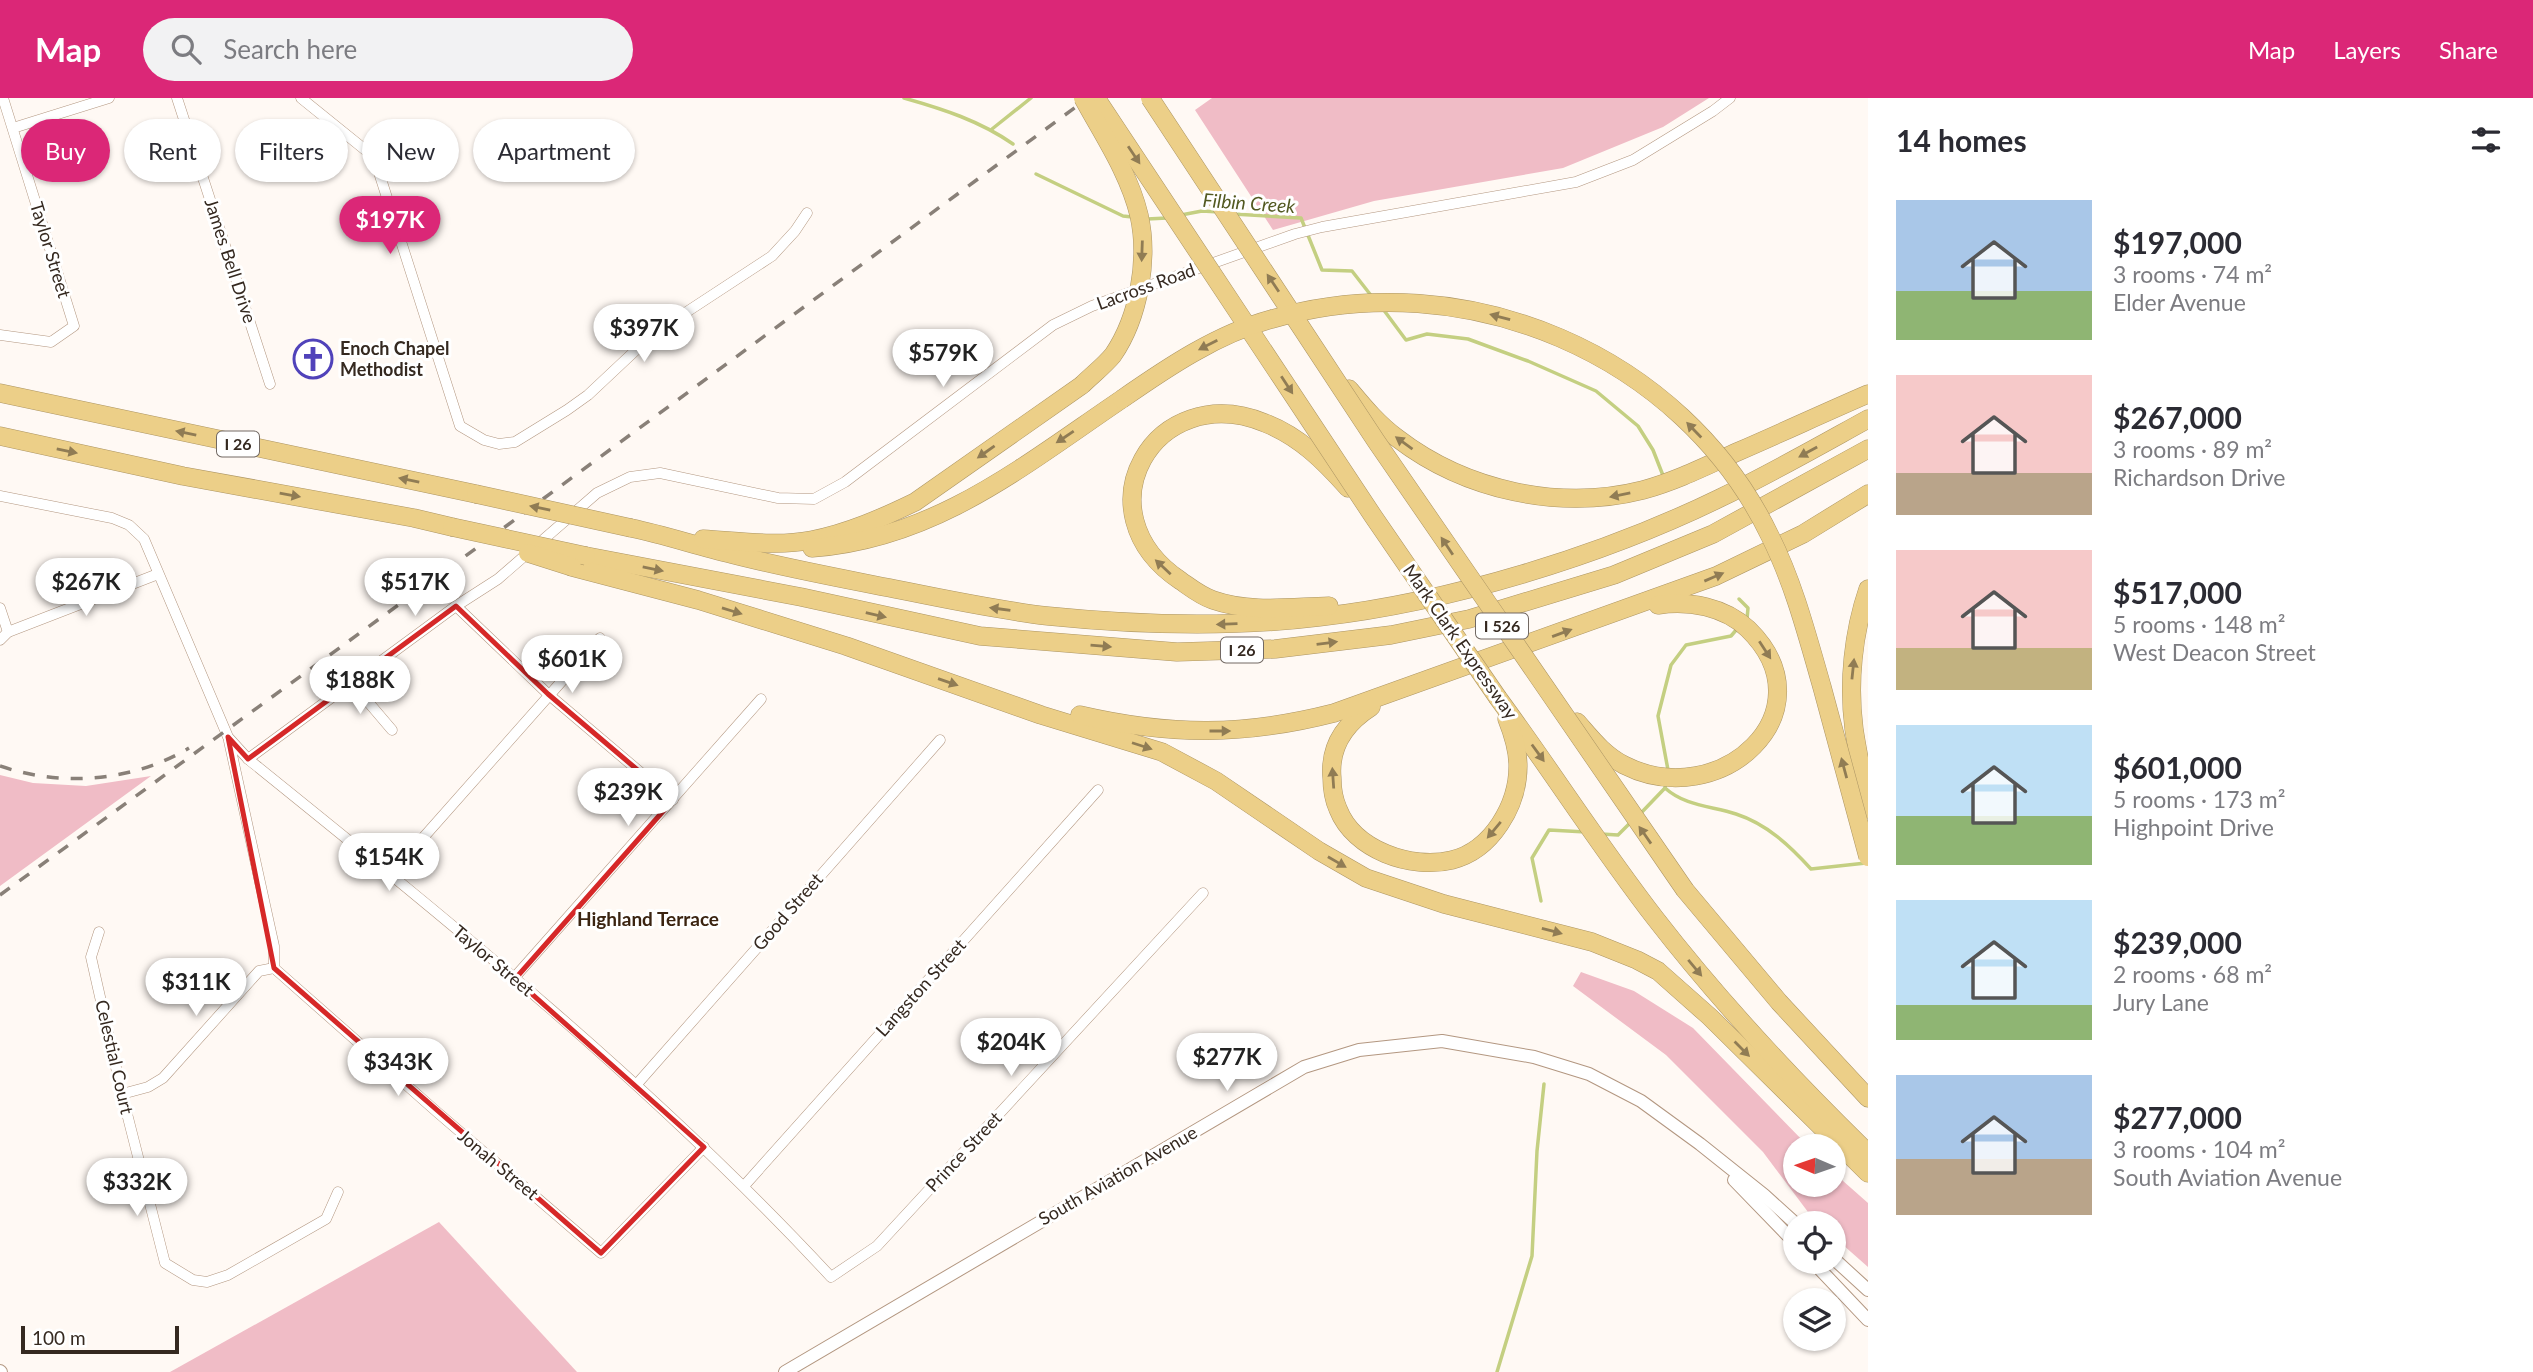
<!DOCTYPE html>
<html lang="en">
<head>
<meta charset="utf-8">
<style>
  :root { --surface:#fff; --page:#f2f2f3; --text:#2b2b33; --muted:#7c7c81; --accent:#db2777 }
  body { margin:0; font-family:Lato,sans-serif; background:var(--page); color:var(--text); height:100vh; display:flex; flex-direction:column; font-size:26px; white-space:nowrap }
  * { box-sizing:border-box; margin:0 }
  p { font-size:23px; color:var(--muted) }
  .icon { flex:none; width:38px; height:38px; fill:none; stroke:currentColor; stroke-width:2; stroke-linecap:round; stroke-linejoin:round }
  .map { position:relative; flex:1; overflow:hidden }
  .drawer { display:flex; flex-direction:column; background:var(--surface); width:665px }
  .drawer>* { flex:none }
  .guide { position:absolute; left:21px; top:21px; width:665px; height:63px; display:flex; gap:14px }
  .needle { width:46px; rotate:272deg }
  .tools { position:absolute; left:1783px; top:1036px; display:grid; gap:14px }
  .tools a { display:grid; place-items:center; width:63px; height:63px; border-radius:50%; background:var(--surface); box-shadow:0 2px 5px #0004; font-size:35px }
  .scale { position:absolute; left:21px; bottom:18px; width:158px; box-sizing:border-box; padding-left:7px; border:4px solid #352920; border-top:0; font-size:19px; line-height:24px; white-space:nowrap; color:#352920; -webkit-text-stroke:5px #fff; paint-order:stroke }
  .price { position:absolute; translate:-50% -60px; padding:0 16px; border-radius:24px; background:#fff; color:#222; font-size:23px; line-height:46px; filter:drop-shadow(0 2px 4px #0008) }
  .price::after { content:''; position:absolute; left:50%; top:42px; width:21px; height:16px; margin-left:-10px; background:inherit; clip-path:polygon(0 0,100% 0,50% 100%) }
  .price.active { background:var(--accent); color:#fff }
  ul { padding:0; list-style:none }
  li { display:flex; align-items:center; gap:21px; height:175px; padding:0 28px }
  li span { display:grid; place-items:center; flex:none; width:196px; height:140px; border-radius:0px; color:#555 }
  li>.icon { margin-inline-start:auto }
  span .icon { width:84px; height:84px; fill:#fffc; stroke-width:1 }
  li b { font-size:30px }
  h2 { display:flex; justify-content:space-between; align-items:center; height:84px; padding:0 28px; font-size:30px }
  .tag { padding:0 24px; border-radius:32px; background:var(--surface); box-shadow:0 2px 5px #0004; font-size:24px; line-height:63px }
  .tag.active { background:var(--accent); color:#fff }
  header { display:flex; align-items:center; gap:42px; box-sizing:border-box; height:98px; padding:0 35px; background:var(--accent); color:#fff }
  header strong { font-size:33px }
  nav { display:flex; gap:38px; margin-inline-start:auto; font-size:24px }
  .search { width:490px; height:63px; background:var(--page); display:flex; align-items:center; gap:18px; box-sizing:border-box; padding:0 24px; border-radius:38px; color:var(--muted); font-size:26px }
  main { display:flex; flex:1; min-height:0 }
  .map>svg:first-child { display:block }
  .green { fill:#f0bcc6 }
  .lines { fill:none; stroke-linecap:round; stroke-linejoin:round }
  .stream { stroke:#c4cf81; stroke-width:3.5 }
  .minor-casing { stroke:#b39781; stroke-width:11 }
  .tertiary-casing { stroke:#b39781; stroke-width:14 }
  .motorway-casing { stroke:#ac9564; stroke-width:19 }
  .minor { stroke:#fff; stroke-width:10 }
  .tertiary { stroke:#fff; stroke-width:12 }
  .motorway { stroke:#eccf88; stroke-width:18 }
  .rail { stroke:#898078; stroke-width:3.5; stroke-dasharray:12 12; stroke-linecap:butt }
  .motorway-bridge-casing { stroke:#ac9564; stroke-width:19; stroke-linecap:butt }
  .motorway-bridge { stroke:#eccf88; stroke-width:18 }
  .oneway { fill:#907c54 }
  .marked { fill:none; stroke:#d62828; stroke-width:5; stroke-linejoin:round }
  .labels { text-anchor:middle; stroke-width:6; stroke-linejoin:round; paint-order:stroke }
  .shield { fill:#fff; stroke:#726963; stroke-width:2 }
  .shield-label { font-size:16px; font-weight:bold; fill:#352920 }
  .street-label { font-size:18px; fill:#352920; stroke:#fff }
  .poi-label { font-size:18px; font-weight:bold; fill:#352920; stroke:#fff; text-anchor:start }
  .water-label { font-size:19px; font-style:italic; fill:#535a22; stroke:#fff }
  .neighbourhood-label { font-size:19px; font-weight:bold; fill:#3b2411; stroke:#fff }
</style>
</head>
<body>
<header>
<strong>Map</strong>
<div class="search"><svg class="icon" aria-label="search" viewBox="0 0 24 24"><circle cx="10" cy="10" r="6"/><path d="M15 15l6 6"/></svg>Search here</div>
<nav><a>Map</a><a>Layers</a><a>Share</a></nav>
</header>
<main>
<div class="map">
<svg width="1868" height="1274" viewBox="0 0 1868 1274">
  <rect width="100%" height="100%" fill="#fff9f4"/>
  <g class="green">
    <path d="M1212,0h497l-46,29 -100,41 -189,33 -101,29 -78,-120z"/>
    <path d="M0,677l33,8 53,3 65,-10 -151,110z"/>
    <path d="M1581,874l53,19 59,37 115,118h-12v39h38v-12l34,30v64l-34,-30v-14h-15l-8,-7 -48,-64 -97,-97 -93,-69z"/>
    <path d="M439,1124l138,150h-407z"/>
  </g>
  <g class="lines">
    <g class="stream">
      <path d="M904,0c39,11 76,23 109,46"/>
      <path d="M992,31l39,-31"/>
      <path d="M1036,76l87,42 9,1"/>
      <path d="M1233,116l68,4 21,52 30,1 21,27"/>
      <path d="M1181,117l21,-4 17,1"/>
      <path d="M1147,121l20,-1"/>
      <path d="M1383,211l23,31 21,-6 41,5 60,22 68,30 42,35 15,24 11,28"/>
      <path d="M1739,501l9,9 -1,11"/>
      <path d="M1668,672l-10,-54 13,-51 15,-20 45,-9 6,-7"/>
      <path d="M1665,690c20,18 46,18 71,26 31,10 54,32 75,55l55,-6"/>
      <path d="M1641,715l24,-25 1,-7"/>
      <path d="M1601,736l17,1 12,-12"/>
      <path d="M1541,803l-9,-43 17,-28 37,2"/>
      <path d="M1497,1274l35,-116 5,-105 7,-67"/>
    </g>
    <defs>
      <g id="minor">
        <path d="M177,0l93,286"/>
        <path d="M301,0l73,59 86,269 24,14 15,4 16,-2 52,-32 21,-15 65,-61 119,-78 23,-25 12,-18"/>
        <path d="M13,30l96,-30"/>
        <path d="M0,237l51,7 23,-16 -71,-228"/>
        <path d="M0,398l112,22 17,7 15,14 84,198 20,22c202,163 406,327 583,518l46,-31 326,-353"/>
        <path d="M456,508l92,88 125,106"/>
        <path d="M0,510l8,24"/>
        <path d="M0,542l8,-8 150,-58"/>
        <path d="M352,585l40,47"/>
        <path d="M229,643l45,205v22l163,144 164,141 103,-106"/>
        <path d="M248,661l208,-153 42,-27 99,-86 33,-16 30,-4 118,25 36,1 31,-17 208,-157 39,-19 203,-72 27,-7 254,-45 57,-22 80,-49 17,-13"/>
        <path d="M391,776l209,-236"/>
        <path d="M99,834l-8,25 31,137 43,169 28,17 14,2 21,-7 98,-56 12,-27"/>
        <path d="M514,880l247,-279"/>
        <path d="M637,986l303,-344"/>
        <path d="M122,996l26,-7 15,-9 96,-107 15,-3"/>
        <path d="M744,1088l354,-396"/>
      </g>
      <g id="tertiary">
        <path d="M1734,1082l62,64"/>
        <path d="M1834,1161l34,31"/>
        <path d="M1813,1164l55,58"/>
        <path d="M0,1273l1,1"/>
        <path d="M785,1274l519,-305 55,-17 83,-9 92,16 55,17 52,27 59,43 64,51 32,29"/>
      </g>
      <g id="motorway">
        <path d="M1349,291c15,18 29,35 48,49 69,53 163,73 246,52 33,-9 63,-24 94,-38 44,-19 87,-39 131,-58"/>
        <path d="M0,295l476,101"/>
        <path d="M0,338l183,40 231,42 38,9"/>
        <path d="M631,430c34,7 66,18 100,26 54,14 109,24 164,35 51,10 101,21 153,27 89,9 182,12 271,1 131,-15 282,-61 401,-119 50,-24 99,-52 148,-79"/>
        <path d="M703,441c35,2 74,8 109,1 36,-7 70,-22 103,-38l167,-117"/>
        <path d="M812,450c123,-9 211,-82 310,-149"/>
        <path d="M586,458l215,41 179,39 197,16 98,-3 116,-14 78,-16 145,-44 99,-41 155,-85"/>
        <path d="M572,469l126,33 148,46 195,69 121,37 54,29 103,70 47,27 78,26 148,38 45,18 21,11 52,46 158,156"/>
        <path d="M1868,491c-15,44 -20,94 -14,140 4,27 10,53 14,80"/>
        <path d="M1329,508c-39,1 -79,7 -116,-6 -12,-4 -22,-12 -32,-19 -104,-69 -26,-203 84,-158 34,13 59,38 83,65"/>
        <path d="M1498,600c53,72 102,149 157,220 65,84 137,161 213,235"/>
        <path d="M1371,609c-25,16 -42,39 -39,71 0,10 2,22 6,31 16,41 73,61 114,51 40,-10 66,-55 66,-94 0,-17 -5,-32 -11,-47"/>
        <path d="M1080,617c91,21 164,21 254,-2l382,-137 87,-42 65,-40"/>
        <path d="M1577,624c14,16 27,33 47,43 96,49 208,-54 124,-136 -23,-22 -59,-29 -90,-24"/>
        <path d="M1685,792l94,112 89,96"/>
      </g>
    </defs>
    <use href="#minor" class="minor-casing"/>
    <use href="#tertiary" class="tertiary-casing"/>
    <use href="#motorway" class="motorway-casing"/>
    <use href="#minor" class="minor"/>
    <use href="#tertiary" class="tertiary"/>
    <use href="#motorway" class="motorway"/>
    <g class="rail">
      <path d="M0,668c62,21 132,16 189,-18"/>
      <path d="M0,797l456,-332 632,-465"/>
    </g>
    <defs>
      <g id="motorway-bridge">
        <path d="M1096,0l277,418 125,182"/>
        <path d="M1150,0l226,343 309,449"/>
        <path d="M1082,287c10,-10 22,-19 31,-30 26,-38 36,-96 26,-140 -10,-42 -36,-80 -56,-117"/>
        <path d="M1122,301c46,-32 95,-65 150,-80 192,-56 410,34 498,217 24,48 37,99 52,151 15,57 31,113 46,170"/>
        <path d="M476,396l155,34"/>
        <path d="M452,429l134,29"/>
        <path d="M528,455l44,14"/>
      </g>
    </defs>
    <use href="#motorway-bridge" class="motorway-bridge-casing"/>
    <use href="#motorway-bridge" class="motorway-bridge"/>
  </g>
  <defs><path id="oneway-solid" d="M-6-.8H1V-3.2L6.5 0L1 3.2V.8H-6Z" transform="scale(1.75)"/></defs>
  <g class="oneway">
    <use href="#oneway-solid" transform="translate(1134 57) rotate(56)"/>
    <use href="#oneway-solid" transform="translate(1142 153) rotate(92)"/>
    <use href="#oneway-solid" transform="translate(1273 185) rotate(-124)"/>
    <use href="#oneway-solid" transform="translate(1500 219) rotate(-165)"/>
    <use href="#oneway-solid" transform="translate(1208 247) rotate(153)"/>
    <use href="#oneway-solid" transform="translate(1287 287) rotate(57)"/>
    <use href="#oneway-solid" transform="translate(1694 332) rotate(-134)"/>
    <use href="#oneway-solid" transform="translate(186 335) rotate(-168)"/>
    <use href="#oneway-solid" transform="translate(1065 339) rotate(146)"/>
    <use href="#oneway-solid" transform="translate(1404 345) rotate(-144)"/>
    <use href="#oneway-solid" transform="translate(67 353) rotate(12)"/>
    <use href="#oneway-solid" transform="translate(986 354) rotate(145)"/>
    <use href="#oneway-solid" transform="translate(1808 354) rotate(151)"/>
    <use href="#oneway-solid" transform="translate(409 382) rotate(-168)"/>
    <use href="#oneway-solid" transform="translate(290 397) rotate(10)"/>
    <use href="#oneway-solid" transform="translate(1620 397) rotate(169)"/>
    <use href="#oneway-solid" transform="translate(540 410) rotate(-168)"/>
    <use href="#oneway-solid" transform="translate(1447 448) rotate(-124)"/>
    <use href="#oneway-solid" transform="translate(1163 469) rotate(-137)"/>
    <use href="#oneway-solid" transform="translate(653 471) rotate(11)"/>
    <use href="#oneway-solid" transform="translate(1714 479) rotate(-23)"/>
    <use href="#oneway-solid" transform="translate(1000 511) rotate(-172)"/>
    <use href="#oneway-solid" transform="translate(732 513) rotate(17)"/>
    <use href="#oneway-solid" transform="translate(876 517) rotate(13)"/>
    <use href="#oneway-solid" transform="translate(1227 526) rotate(178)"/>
    <use href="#oneway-solid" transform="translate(1562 535) rotate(-20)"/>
    <use href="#oneway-solid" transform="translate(1327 545) rotate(-7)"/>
    <use href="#oneway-solid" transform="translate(1101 548) rotate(5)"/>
    <use href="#oneway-solid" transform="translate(1765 552) rotate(57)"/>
    <use href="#oneway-solid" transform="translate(1853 571) rotate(-84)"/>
    <use href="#oneway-solid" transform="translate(948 584) rotate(19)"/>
    <use href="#oneway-solid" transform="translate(1220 633)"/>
    <use href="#oneway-solid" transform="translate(1142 648) rotate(18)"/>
    <use href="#oneway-solid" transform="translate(1538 655) rotate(54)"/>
    <use href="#oneway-solid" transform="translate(1844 670) rotate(-105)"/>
    <use href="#oneway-solid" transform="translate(1333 680) rotate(-94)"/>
    <use href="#oneway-solid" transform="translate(1494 732) rotate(130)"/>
    <use href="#oneway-solid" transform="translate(1645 737) rotate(-125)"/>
    <use href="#oneway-solid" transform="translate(1337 764) rotate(30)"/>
    <use href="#oneway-solid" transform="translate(1552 833) rotate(15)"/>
    <use href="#oneway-solid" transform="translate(1695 870) rotate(50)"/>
    <use href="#oneway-solid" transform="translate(1742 951) rotate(45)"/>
  </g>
  <path class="marked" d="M456,508l92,88 125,106 -158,179 189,168 -103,106 -327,-285 -46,-231 20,22z"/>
  <defs>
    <symbol id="church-ring" viewBox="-11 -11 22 22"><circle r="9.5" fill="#fff" stroke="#5042ba" stroke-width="1.5"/><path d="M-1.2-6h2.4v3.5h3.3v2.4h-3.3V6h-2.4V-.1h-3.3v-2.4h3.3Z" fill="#5042ba"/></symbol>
  </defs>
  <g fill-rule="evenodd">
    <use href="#church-ring" x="291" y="239" width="44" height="44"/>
  </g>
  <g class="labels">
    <g class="shield">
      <rect x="217" y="333.5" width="42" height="25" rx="5"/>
      <rect x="1476" y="515.5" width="52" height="25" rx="5"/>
      <rect x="1221" y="539.5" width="42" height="25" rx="5"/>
    </g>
    <g class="shield-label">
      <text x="238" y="352">I 26</text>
      <text x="1502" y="534">I 526</text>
      <text x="1242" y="558">I 26</text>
    </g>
    <g class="street-label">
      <text transform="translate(50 152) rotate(73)" y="6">Taylor Street</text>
      <text transform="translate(230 163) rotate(72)" y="6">James Bell Drive</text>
      <text transform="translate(1146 189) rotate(-20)" y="6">Lacross Road</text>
      <text transform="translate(1460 544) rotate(55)" y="6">Mark Clark Expressway</text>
      <text transform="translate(788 814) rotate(-49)" y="6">Good Street</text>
      <text transform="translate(493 863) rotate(40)" y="6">Taylor Street</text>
      <text transform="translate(921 890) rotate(-48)" y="6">Langston Street</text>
      <text transform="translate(114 959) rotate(77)" y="6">Celestial Court</text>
      <text transform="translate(964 1054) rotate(-47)" y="6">Prince Street</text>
      <text transform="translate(498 1067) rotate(40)" y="6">Jonah Street</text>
      <text transform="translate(1118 1078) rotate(-30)" y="6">South Aviation Avenue</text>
    </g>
    <g class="poi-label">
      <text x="340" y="257">Enoch Chapel<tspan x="340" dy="21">Methodist</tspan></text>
    </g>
    <g class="water-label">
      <text transform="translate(1249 105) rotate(4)" y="7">Filbin Creek</text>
    </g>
    <g class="neighbourhood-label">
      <text x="648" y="828">Highland Terrace</text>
    </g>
  </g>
</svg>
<div class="tools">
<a><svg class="needle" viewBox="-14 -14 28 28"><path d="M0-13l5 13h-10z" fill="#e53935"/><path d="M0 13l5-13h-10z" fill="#7c7c81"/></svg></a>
<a><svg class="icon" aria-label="locate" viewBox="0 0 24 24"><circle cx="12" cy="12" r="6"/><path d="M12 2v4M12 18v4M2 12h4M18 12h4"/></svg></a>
<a><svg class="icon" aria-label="layers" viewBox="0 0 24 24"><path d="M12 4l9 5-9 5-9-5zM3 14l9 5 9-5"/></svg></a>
</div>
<div class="scale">100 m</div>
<b class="price active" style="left:390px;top:158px">$197K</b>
<b class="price" style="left:644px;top:266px">$397K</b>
<b class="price" style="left:943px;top:291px">$579K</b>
<b class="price" style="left:86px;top:520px">$267K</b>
<b class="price" style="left:415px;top:520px">$517K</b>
<b class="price" style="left:572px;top:597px">$601K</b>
<b class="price" style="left:360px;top:618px">$188K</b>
<b class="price" style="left:628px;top:730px">$239K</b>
<b class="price" style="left:389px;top:795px">$154K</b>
<b class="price" style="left:196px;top:920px">$311K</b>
<b class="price" style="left:1011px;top:980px">$204K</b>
<b class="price" style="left:1227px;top:995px">$277K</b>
<b class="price" style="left:398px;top:1000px">$343K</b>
<b class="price" style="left:137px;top:1120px">$332K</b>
<div class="guide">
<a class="tag active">Buy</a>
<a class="tag">Rent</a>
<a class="tag">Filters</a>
<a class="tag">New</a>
<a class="tag">Apartment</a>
</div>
</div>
<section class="drawer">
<h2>14 homes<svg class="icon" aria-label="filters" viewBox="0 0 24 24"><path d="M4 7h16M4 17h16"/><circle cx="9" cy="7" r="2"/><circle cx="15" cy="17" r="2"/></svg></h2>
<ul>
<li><span style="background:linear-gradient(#a9c7e8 65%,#8fb573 0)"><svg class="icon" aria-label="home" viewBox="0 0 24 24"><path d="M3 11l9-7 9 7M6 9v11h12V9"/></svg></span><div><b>$197,000</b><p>3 rooms · 74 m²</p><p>Elder Avenue</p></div></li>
<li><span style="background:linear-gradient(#f6c9c9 70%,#b9a48a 0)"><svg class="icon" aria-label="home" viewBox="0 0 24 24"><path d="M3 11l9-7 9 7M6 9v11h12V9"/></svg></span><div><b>$267,000</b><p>3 rooms · 89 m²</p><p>Richardson Drive</p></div></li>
<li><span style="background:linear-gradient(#f6c9c9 70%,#c2b280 0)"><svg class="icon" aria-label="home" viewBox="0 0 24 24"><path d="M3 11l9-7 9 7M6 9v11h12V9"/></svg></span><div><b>$517,000</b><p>5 rooms · 148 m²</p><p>West Deacon Street</p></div></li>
<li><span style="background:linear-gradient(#bfe0f5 65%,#8fb573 0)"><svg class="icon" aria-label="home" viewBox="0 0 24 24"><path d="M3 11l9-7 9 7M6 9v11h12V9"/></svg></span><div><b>$601,000</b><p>5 rooms · 173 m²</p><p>Highpoint Drive</p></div></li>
<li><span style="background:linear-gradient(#bfe0f5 75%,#8fb573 0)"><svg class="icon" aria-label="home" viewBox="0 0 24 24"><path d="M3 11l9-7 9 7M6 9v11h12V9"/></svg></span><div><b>$239,000</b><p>2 rooms · 68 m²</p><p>Jury Lane</p></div></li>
<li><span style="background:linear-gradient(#a9c7e8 60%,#b9a48a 0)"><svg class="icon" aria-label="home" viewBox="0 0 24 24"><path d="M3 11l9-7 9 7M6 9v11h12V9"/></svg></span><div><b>$277,000</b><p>3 rooms · 104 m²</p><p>South Aviation Avenue</p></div></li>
</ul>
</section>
</main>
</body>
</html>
